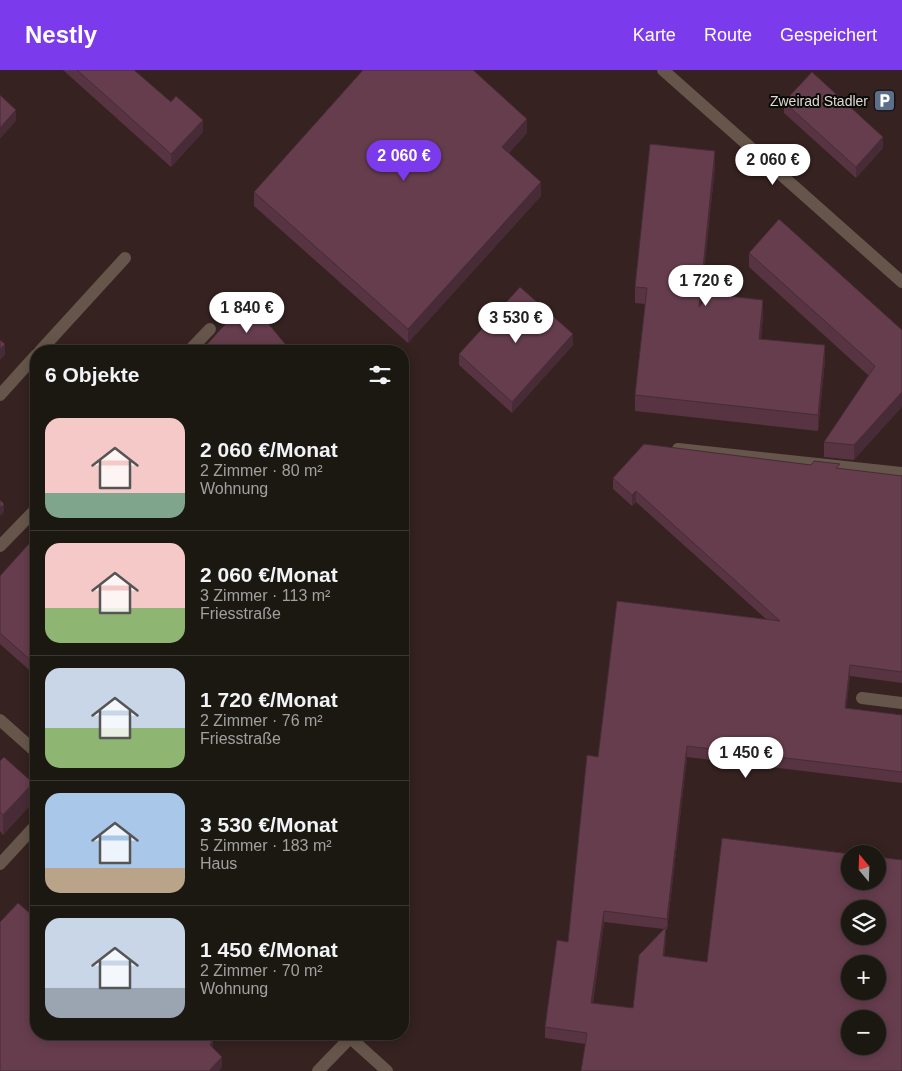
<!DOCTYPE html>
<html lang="de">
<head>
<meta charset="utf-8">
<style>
  :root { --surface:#1b1812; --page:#282520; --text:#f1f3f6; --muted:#a0a09f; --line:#393732; --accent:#7c3aed }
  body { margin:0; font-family:Arial,sans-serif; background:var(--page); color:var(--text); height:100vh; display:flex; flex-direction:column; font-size:19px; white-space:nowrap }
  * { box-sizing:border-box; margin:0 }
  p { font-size:16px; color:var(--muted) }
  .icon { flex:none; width:28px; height:28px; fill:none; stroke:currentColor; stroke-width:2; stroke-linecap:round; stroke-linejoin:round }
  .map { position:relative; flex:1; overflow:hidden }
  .sheet { position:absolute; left:30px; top:275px; width:379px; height:695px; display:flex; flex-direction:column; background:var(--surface); border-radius:20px; box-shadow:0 2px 12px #0003,0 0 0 1px var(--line) }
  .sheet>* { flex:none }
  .needle { width:32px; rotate:341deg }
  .fabs { position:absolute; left:841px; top:775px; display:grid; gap:10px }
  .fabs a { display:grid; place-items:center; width:45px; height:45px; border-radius:50%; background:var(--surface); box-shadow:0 2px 12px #0003,0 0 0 1px var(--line); font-size:25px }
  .price { position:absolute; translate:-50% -42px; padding:0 11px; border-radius:18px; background:#fff; color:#222; font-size:16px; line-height:32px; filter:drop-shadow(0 1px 2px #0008) }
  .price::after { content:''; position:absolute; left:50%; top:30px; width:15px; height:11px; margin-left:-8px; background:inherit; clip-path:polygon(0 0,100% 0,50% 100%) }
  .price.current { background:var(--accent); color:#fff }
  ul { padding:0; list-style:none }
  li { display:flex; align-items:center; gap:15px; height:125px; padding:0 15px }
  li+li { border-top:1px solid var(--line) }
  li span { display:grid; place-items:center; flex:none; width:140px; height:100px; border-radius:15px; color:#555 }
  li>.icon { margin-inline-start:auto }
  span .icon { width:60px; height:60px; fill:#fffc; stroke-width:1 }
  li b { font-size:21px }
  h2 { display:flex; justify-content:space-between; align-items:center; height:60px; padding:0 15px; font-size:21px }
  header { display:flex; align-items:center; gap:30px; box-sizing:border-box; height:70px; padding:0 25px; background:var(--accent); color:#fff }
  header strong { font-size:24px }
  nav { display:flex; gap:28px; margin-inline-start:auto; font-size:18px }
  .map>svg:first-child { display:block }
  .commercial { fill:#352221; fill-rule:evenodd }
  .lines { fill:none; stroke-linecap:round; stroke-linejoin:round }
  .service { stroke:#66554a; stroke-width:12 }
  .minor { stroke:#66554a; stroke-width:12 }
  .wall { fill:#583442; fill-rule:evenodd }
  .shaded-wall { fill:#472b36 }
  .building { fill:#663d4d; stroke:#472b36; fill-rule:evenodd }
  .labels { text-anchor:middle; stroke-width:4; stroke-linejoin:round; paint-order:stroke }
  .poi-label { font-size:14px; fill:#dedcd6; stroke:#0c0a07; text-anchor:end }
</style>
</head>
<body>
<header>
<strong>Nestly</strong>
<nav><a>Karte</a><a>Route</a><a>Gespeichert</a></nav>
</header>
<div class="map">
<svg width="902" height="1001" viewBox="0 0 902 1001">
  <rect width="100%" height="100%" fill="#242018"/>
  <path class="commercial" d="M0,0h902v1001h-902zM36,281h366v683h-366zM850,784h28v27h-28zM850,839h28v27h-28zM850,894h28v27h-28zM850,949h28v27h-28z"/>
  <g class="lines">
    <g class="service">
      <path d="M40,281l85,-93"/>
      <path d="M189,281l21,-22"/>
      <path d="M0,325l36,-40"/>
      <path d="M678,379l224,24"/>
      <path d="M0,476l36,-37"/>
      <path d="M862,628l40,5"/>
      <path d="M0,794l36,-39"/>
      <path d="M318,1001l32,-33"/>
    </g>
    <g class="minor">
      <path d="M663,0l239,212"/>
      <path d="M0,650l36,32"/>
      <path d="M346,964l41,37"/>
    </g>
  </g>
  <g class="wall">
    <path d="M63,0h71l69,62 -32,35z"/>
    <path d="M784,32l99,46 -27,30 -72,-65z"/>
    <path d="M527,63l-18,20 32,43 -133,147 -154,-137v-14z"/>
    <path d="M715,97l-15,138 63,11 -2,23 64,22 -7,70 -183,-20v-16l10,-91 -10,-1v-16z"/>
    <path d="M749,183l153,77 -48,130 -30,-3v-15l45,-66 -120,-109z"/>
    <path d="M573,275l-61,68 -53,-48v-11z"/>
    <path d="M840,399l62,7v207l-52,-7 -4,32 56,7v68l-215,-26 -20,173h-1v8l-2,19 43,5 143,-81 -265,163 -40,-6v-11l23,-85 30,-185 168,-138 -130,-117 -4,4 -19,-17v-11zM604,852l60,7 -31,79 -40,-5z"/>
    <path d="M36,466v140l-36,-32v-68z"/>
    <path d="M36,624v17l-3,-3v-11z"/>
    <path d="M0,691l33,41 -30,33 -3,-4z"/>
  </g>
  <g class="shaded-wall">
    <path d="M16,40v11l-16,18v-11z"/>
    <path d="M527,49v14l-25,28v-14z"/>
    <path d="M203,50v12l-32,35v-13z"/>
    <path d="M883,67v11l-27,30v-11z"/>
    <path d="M715,81v16l-16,156v-16z"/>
    <path d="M541,112v14l-133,147v-14z"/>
    <path d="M763,230v16l-4,38v-15z"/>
    <path d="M573,264v11l-61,68v-11z"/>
    <path d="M5,274v11l-5,5v-11z"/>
    <path d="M825,275v16l-7,70v-16z"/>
    <path d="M902,322v15l-48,53v-15z"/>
    <path d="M636,421v11l-4,4v-11z"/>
    <path d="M4,434v8l-4,4v-8z"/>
    <path d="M850,595v11l-5,43v-11z"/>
    <path d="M687,676v11l-20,173v-11z"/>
    <path d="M33,713v19l-30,33v-20z"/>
    <path d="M604,841v11l-13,92v-11z"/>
    <path d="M666,857v11l-3,30v-12z"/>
    <path d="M213,969v11l-3,-5z"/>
    <path d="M222,987v11l-3,3h-10z"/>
  </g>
  <g class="building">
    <path d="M77,0h57l37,32 5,-6 27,24 -32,34z"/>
    <path d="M363,0h110l54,49 -25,28 39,35 -133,147 -154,-137z"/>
    <path d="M812,2l71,65 -27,30 -72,-65z"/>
    <path d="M0,25l16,15 -16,18z"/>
    <path d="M650,74l65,7 -16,156 11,-13 53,6 -4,39 66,6 -7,70 -183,-20 12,-107 -12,-1z"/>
    <path d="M779,149l123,111v62l-48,53 -30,-3 51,-76 -126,-113z"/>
    <path d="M520,217l53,47 -61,68 -53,-48z"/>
    <path d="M248,229l43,52h-90z"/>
    <path d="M0,270l5,4 -5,5z"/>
    <path d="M644,374l167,21 3,-4 26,3 -4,4 66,8v196l-52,-7 -5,43 57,7v57l-215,-26 -20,173 -63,-8 -13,92 42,5 6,-53 27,-28 -3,29 44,6 15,-124 129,16h-1v27h28v-24l24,3v211h-321l6,-38 -42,-6 12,-87 11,2 19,-187 11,2 19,-156 163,20 -144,-130 -4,4 -19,-17zM850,839h28v27h-28zM850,894h28v27h-28zM850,949h28v27h-28z"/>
    <path d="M0,430l4,4 -4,4z"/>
    <path d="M36,466v129l-36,-32v-57z"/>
    <path d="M36,624v6l-3,-3z"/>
    <path d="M4,687l29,26 -30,32 -3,-3v-51z"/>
    <path d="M18,833l14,12 4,-5v124h172l5,5 -3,6 12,12 -13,14h-209v-149z"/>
  </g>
  <defs>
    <symbol id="parking-square" viewBox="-11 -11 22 22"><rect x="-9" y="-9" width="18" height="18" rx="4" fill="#5c6f8a" stroke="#0c0a07"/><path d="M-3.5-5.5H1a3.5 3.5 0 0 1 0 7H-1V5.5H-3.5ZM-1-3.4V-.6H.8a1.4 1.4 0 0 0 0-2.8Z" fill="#fff"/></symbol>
  </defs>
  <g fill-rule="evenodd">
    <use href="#parking-square" x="872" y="18" width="25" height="25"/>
  </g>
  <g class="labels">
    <g class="poi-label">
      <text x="868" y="36">Zweirad Stadler</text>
    </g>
  </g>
</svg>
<div class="fabs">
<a><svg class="needle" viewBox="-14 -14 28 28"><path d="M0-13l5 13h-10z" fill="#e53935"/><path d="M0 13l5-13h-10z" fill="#a0a09f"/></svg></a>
<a><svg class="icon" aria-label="layers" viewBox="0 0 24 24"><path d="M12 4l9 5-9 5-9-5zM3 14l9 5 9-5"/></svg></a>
<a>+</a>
<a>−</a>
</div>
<b class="price current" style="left:404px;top:112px">2 060 €</b>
<b class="price" style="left:773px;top:116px">2 060 €</b>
<b class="price" style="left:706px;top:237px">1 720 €</b>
<b class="price" style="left:247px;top:264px">1 840 €</b>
<b class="price" style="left:516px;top:274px">3 530 €</b>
<b class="price" style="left:746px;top:709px">1 450 €</b>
<section class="sheet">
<h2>6 Objekte<svg class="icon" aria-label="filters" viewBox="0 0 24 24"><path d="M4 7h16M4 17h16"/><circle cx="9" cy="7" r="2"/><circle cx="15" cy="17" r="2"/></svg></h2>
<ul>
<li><span style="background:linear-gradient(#f6c9c9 75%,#7fa58c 0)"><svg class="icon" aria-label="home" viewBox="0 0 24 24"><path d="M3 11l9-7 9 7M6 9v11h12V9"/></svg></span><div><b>2 060 €/Monat</b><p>2 Zimmer · 80 m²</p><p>Wohnung</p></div></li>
<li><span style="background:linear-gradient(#f6c9c9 65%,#8fb573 0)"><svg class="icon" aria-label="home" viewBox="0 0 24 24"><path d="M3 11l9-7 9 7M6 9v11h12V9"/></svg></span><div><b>2 060 €/Monat</b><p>3 Zimmer · 113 m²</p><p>Friesstraße</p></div></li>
<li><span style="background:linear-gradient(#c9d6e8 60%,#8fb573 0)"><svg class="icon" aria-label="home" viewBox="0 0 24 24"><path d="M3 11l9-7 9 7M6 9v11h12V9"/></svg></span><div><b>1 720 €/Monat</b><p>2 Zimmer · 76 m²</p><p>Friesstraße</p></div></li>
<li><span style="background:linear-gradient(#a9c7e8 75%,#b9a48a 0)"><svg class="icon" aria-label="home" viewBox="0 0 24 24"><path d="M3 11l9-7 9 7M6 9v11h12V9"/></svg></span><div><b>3 530 €/Monat</b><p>5 Zimmer · 183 m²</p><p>Haus</p></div></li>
<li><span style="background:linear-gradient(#c9d6e8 70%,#9aa5b1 0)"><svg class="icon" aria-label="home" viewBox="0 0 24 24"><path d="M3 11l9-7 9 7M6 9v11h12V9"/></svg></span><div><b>1 450 €/Monat</b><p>2 Zimmer · 70 m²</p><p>Wohnung</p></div></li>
</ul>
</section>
</div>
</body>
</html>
